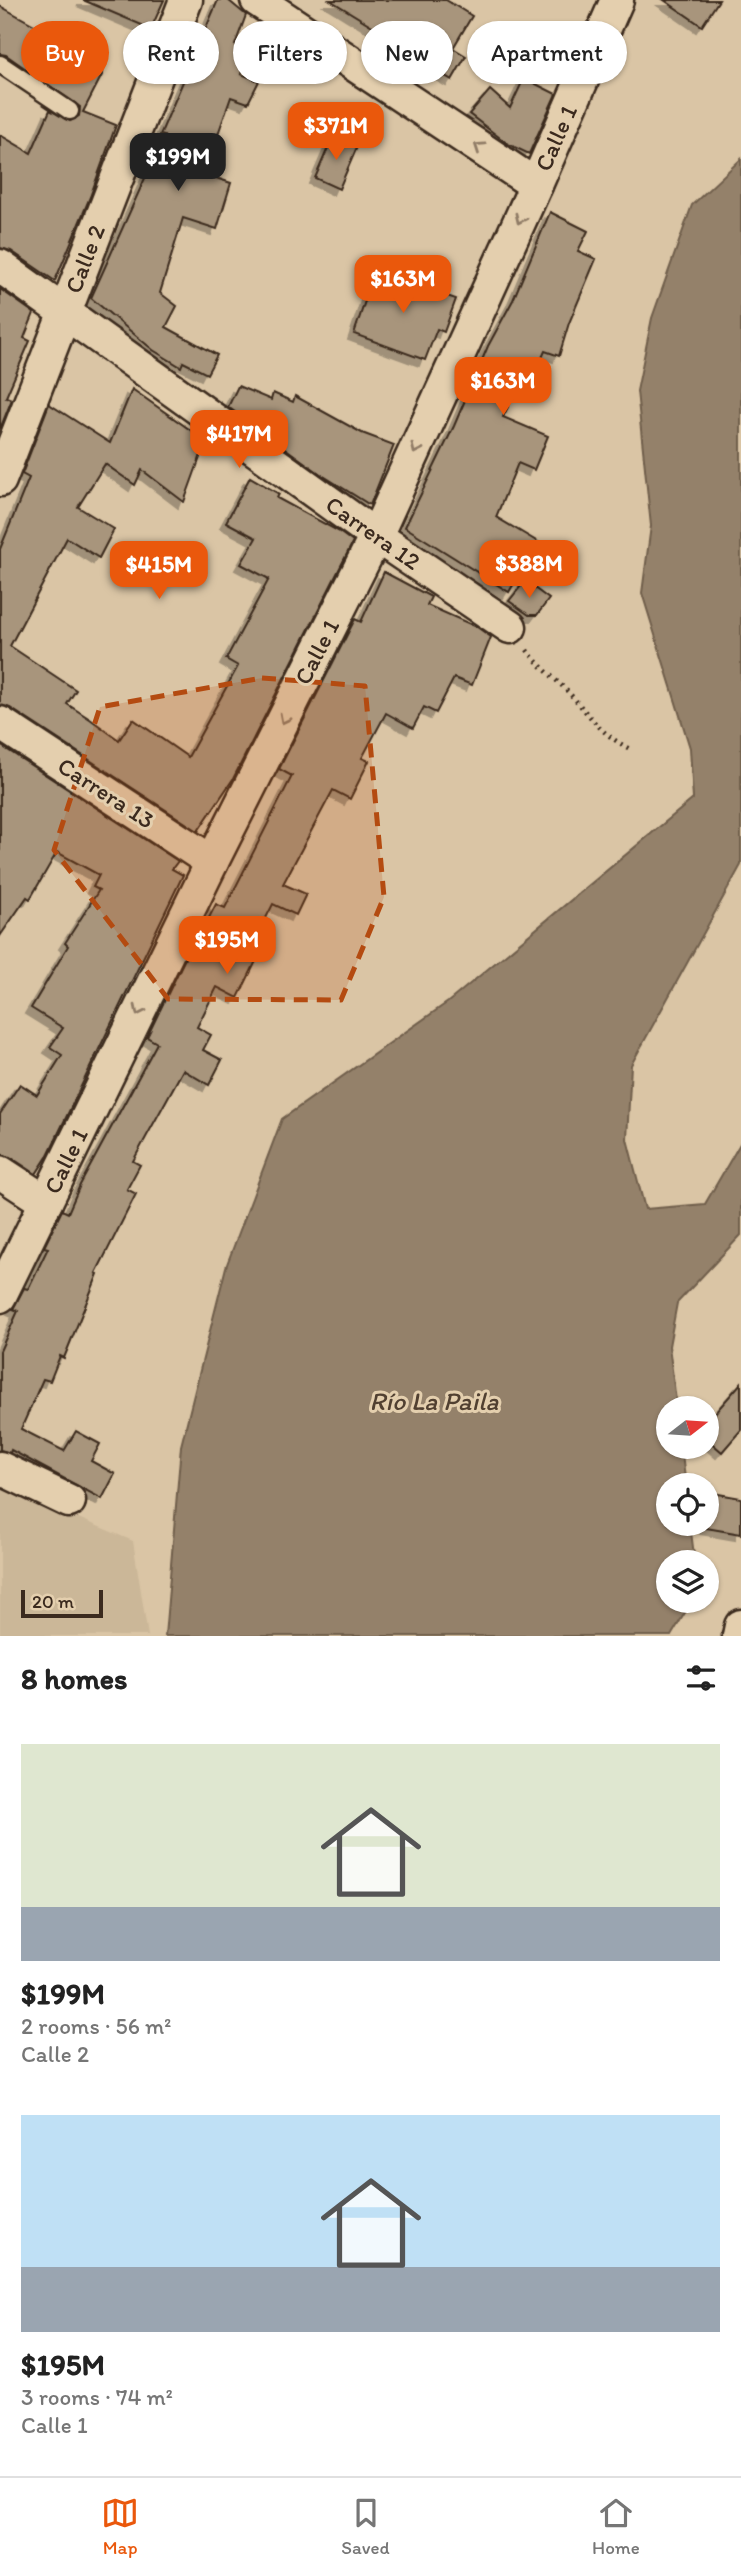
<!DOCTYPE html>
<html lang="en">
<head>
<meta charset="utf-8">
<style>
  :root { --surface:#fff; --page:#f2f2f2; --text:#222; --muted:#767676; --line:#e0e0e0; --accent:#ea580c }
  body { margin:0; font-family:Itim,sans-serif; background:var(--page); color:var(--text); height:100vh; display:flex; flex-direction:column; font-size:26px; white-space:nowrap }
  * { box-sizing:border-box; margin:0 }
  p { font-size:23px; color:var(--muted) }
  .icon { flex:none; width:38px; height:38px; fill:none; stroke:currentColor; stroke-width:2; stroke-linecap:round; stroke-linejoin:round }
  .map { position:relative; height:1636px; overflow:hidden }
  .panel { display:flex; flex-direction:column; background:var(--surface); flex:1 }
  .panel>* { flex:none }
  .guide { position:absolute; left:21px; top:21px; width:700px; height:63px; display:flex; gap:14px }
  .needle { width:46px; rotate:73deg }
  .fabs { position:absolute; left:656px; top:1396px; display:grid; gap:14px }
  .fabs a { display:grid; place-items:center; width:63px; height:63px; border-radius:50%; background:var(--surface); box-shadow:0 2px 5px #0004; font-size:35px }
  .scale { position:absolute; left:21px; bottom:18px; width:82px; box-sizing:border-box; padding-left:7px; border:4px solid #3b2a1e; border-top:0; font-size:19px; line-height:24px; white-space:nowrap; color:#3b2a1e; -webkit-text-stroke:5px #e4cfae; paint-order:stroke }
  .price { position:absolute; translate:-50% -60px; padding:0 16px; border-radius:14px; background:var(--accent); color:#fff; font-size:23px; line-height:46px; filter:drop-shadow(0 2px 4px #0008) }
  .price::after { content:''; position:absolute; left:50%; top:42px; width:21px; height:16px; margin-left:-10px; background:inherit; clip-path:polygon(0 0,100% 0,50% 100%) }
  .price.selected { background:#222; color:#fff }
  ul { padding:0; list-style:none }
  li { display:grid; align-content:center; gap:14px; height:371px; padding:0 21px }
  li span { display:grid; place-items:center; height:217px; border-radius:0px; color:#555 }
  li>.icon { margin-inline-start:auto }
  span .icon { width:126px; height:126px; fill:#fffc; stroke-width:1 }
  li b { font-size:30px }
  h2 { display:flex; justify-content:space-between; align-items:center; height:84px; padding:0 21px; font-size:30px }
  .pill { padding:0 24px; border-radius:32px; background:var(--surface); box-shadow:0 2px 5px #0004; font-size:24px; line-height:63px }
  .pill.selected { background:var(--accent); color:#fff }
  .menu { display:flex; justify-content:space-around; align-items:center; height:98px; border-top:2px solid var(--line); background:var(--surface); font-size:19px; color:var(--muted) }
  .menu a { display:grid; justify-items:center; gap:4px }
  .menu .selected { color:var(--accent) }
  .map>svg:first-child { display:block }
  .built { fill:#cbb798 }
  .water { fill:#94816a; stroke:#705e4c; stroke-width:2 }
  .building { fill:#a8957b; stroke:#3b2a1e; stroke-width:2; filter:url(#shadow) }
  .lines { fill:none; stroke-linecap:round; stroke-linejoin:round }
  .service-casing { stroke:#3b2a1e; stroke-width:21 }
  .minor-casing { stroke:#3b2a1e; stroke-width:37 }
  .path { stroke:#3b2a1e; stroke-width:4.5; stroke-dasharray:2 5; stroke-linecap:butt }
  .service { stroke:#e4cfae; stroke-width:16 }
  .minor { stroke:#e4cfae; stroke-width:32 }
  .oneway { stroke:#907c66 }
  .marked { fill:#b44b11; fill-opacity:0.2; stroke:#b44b11; stroke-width:5; stroke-dasharray:14 9; stroke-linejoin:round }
  .labels { text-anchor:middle; stroke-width:6; stroke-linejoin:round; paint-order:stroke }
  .street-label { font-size:24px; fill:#3b2a1e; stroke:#e4cfae }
  .water-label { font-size:26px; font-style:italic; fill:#514031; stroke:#e4cfae }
</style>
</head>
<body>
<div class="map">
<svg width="741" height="1636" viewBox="0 0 741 1636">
  <defs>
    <filter id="shadow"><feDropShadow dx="-6" dy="6" stdDeviation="0" flood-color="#0004"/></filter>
  </defs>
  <rect width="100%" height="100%" fill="#dac5a5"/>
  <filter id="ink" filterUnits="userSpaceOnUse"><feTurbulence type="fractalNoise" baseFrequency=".0143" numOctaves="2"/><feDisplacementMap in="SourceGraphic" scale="14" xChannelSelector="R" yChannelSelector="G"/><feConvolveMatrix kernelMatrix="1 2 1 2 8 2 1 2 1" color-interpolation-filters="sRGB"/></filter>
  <g filter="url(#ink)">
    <path class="built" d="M0,1485l133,56 15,95h-148z"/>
    <path class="water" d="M741,159v706l-110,200 -4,74 18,70 60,-5 36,-62v93l-64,68 -8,43 8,63h-9v38h13l5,39h-18v38h22l5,39h-27v38h24l-21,35h-506l16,-190 45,-179 56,-148 166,-117 245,-203 -3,-51 -48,-155 9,-67 -14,-135 15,-73 40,-113z"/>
    <g class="building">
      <path d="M83,0h81l-13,29z"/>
      <path d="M218,0h10l18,15 -11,30 14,7 -8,22 18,7 -11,22 -17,-6 -27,77 27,9 -14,46 -34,-11 -23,75 17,13 -11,21 51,28 -10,19 -24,-12 -2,5 -28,-17 -62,-52 73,-162 -4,-1z"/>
      <path d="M330,0h116l26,16 -19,32 13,8 -14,24 -47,-28 3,-4z"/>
      <path d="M664,0h55l-17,26z"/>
      <path d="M0,6l72,40 -3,6 34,21 -20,39 33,13 -26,72 -35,84 -44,-30 -11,-3v-113l31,18 19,-43 20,11 9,-5 1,-9 -74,-52 -6,-1z"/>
      <path d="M524,78l32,16 -27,60 -21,-10 -39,-30 21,-24 20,18z"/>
      <path d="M333,136l24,11 -18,42 -24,-11z"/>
      <path d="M550,212l38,19 -10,20 18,8 -27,64 -10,33 -14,-5 -12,27 -9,-4 -21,43 45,19 -14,34 -16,-7 -22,54 42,25 -29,50 -104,-65 49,-101 34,-80 25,-46z"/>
      <path d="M375,271l81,28 -12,33 -7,-3 -12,31 -71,-26z"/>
      <path d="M0,289l34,24 -10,25 6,3 -24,56 6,2 -12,30z"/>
      <path d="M238,386l33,14 2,-7 20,9 2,-6 67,37 32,12 -24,60 -48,-30 -94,-68z"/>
      <path d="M132,389l74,52 -22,61 -42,-32 -7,15 -30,-21 -27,43 36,22 -15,29 -32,-20 -57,108 66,44 -9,14 23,15 29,21 14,-21 55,38 50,-91 -12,-7 43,-80 -28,-15 15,-26 -30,-16 24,-45 29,17 -2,4 61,33 15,11 -120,237 -35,52 -188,-123 -10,-3v-156l29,-71 -7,-4 27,-70 61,39z"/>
      <path d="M384,572l47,25 -4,8 50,22 14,10 -19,48 -18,-7 -18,35 -12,-6 -11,21 -27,-15 -24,45 7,3 -19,38 -17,-9 -50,94 23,10 -10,21 -23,-11 -22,44 9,5 -22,45 -21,-11 -20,40 14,8 -8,15 19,10 -13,25 -26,-15 -50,91 7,4 -13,24 9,5 -40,79 2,1 -34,84 -4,-2 -10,25 -7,-2 -22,50 43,22 12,-20 24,13 -9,17 24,13 -13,25 -91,-49 -1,3 -10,-3v-99l18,-40 -5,-2 11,-21 4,1 20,-41 -4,-1 18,-37 6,3 12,-28 77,-142 -10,-6 43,-89 3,1 23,-45 9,4 67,-132 -13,-7 76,-150 6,3z"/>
      <path d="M525,581l24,18 -12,16h-8l-20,-14z"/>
      <path d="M0,745l178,116 -6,8 11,6 -136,282 -11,17 -26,-17 -10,-3v-40l20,-30 17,11 25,-40 -12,-8 13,-19 -32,-20 37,-62 -3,-3 34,-53 -6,-3 6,-12 -42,-23 -27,47 -3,-2 -27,39z"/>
      <path d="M741,1383v47l-19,22 -15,-13v-17z"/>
      <path d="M713,1493l28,5v36l-35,-6z"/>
    </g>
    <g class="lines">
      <defs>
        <path id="service" d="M0,64l70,47"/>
        <g id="minor">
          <path d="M257,0l279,185"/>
          <path d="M0,266l376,270 134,91"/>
          <path d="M0,480l186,-480"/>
          <path d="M0,723l212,139"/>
          <path d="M0,1172l46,30"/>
          <path d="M0,1296l212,-434 164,-326 160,-351 81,-185"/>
          <path d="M0,1468l69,33"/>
          <path d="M739,1636l2,-10"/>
        </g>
      </defs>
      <use href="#service" class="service-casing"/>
      <use href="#minor" class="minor-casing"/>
      <path class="path" d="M527,650c13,17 29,29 43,44 23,25 30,40 62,56"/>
      <use href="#service" class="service"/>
      <use href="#minor" class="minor"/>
    </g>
    <defs><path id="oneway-chevron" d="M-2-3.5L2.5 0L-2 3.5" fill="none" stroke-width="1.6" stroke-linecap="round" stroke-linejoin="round" transform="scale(1.75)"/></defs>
    <g class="oneway">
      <use href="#oneway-chevron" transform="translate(479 147) rotate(-146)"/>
      <use href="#oneway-chevron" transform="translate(520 219) rotate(115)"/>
      <use href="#oneway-chevron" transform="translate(416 449) rotate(115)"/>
      <use href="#oneway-chevron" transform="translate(284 719) rotate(117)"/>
      <use href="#oneway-chevron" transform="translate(139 1011) rotate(116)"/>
    </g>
  </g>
  <path class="marked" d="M262,678l103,8 19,211 -43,103 -173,-1 -114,-149 46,-143z"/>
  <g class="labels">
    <g class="street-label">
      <text transform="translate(556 138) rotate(-66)" y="8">Calle 1</text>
      <text transform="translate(85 259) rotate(-69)" y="8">Calle 2</text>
      <text transform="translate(373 533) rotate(35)" y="8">Carrera 12</text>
      <text transform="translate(317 652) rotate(-63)" y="8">Calle 1</text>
      <text transform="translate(106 793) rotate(33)" y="8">Carrera 13</text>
      <text transform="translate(66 1161) rotate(-64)" y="8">Calle 1</text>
    </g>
    <g class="water-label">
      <text x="434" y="1410">Río La Paila</text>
    </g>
  </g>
</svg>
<div class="fabs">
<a><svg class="needle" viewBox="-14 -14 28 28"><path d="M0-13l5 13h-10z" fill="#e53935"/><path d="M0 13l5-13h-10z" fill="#767676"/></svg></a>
<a><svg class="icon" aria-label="locate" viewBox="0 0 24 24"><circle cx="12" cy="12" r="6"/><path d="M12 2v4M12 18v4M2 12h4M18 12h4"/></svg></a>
<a><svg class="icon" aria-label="layers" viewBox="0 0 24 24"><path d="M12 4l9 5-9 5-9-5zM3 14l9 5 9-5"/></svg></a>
</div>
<div class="scale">20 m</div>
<b class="price" style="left:336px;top:162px">$371M</b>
<b class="price selected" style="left:178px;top:193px">$199M</b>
<b class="price" style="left:403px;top:315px">$163M</b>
<b class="price" style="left:503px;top:417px">$163M</b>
<b class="price" style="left:239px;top:470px">$417M</b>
<b class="price" style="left:529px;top:600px">$388M</b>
<b class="price" style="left:159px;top:601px">$415M</b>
<b class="price" style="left:227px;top:976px">$195M</b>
<div class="guide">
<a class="pill selected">Buy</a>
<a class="pill">Rent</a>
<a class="pill">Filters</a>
<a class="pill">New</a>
<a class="pill">Apartment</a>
</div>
</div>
<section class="panel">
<h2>8 homes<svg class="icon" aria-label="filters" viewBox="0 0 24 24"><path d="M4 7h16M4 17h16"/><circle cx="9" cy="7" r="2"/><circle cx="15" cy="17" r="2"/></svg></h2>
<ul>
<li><span style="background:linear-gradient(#dfe7d0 75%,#9aa5b1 0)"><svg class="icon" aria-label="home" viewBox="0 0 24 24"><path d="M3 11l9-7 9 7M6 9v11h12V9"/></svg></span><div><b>$199M</b><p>2 rooms · 56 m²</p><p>Calle 2</p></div></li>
<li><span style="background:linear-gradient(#bfe0f5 70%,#9aa5b1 0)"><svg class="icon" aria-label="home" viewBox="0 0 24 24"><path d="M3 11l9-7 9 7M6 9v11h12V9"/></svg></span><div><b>$195M</b><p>3 rooms · 74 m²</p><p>Calle 1</p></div></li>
</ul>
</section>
<nav class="menu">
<a class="selected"><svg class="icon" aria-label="map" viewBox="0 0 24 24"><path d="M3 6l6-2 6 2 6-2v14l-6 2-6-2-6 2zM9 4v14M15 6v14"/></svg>Map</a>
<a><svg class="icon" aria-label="saved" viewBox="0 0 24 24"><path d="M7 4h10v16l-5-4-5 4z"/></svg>Saved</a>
<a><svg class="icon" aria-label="home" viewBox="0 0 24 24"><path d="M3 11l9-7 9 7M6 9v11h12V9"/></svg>Home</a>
</nav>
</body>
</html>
